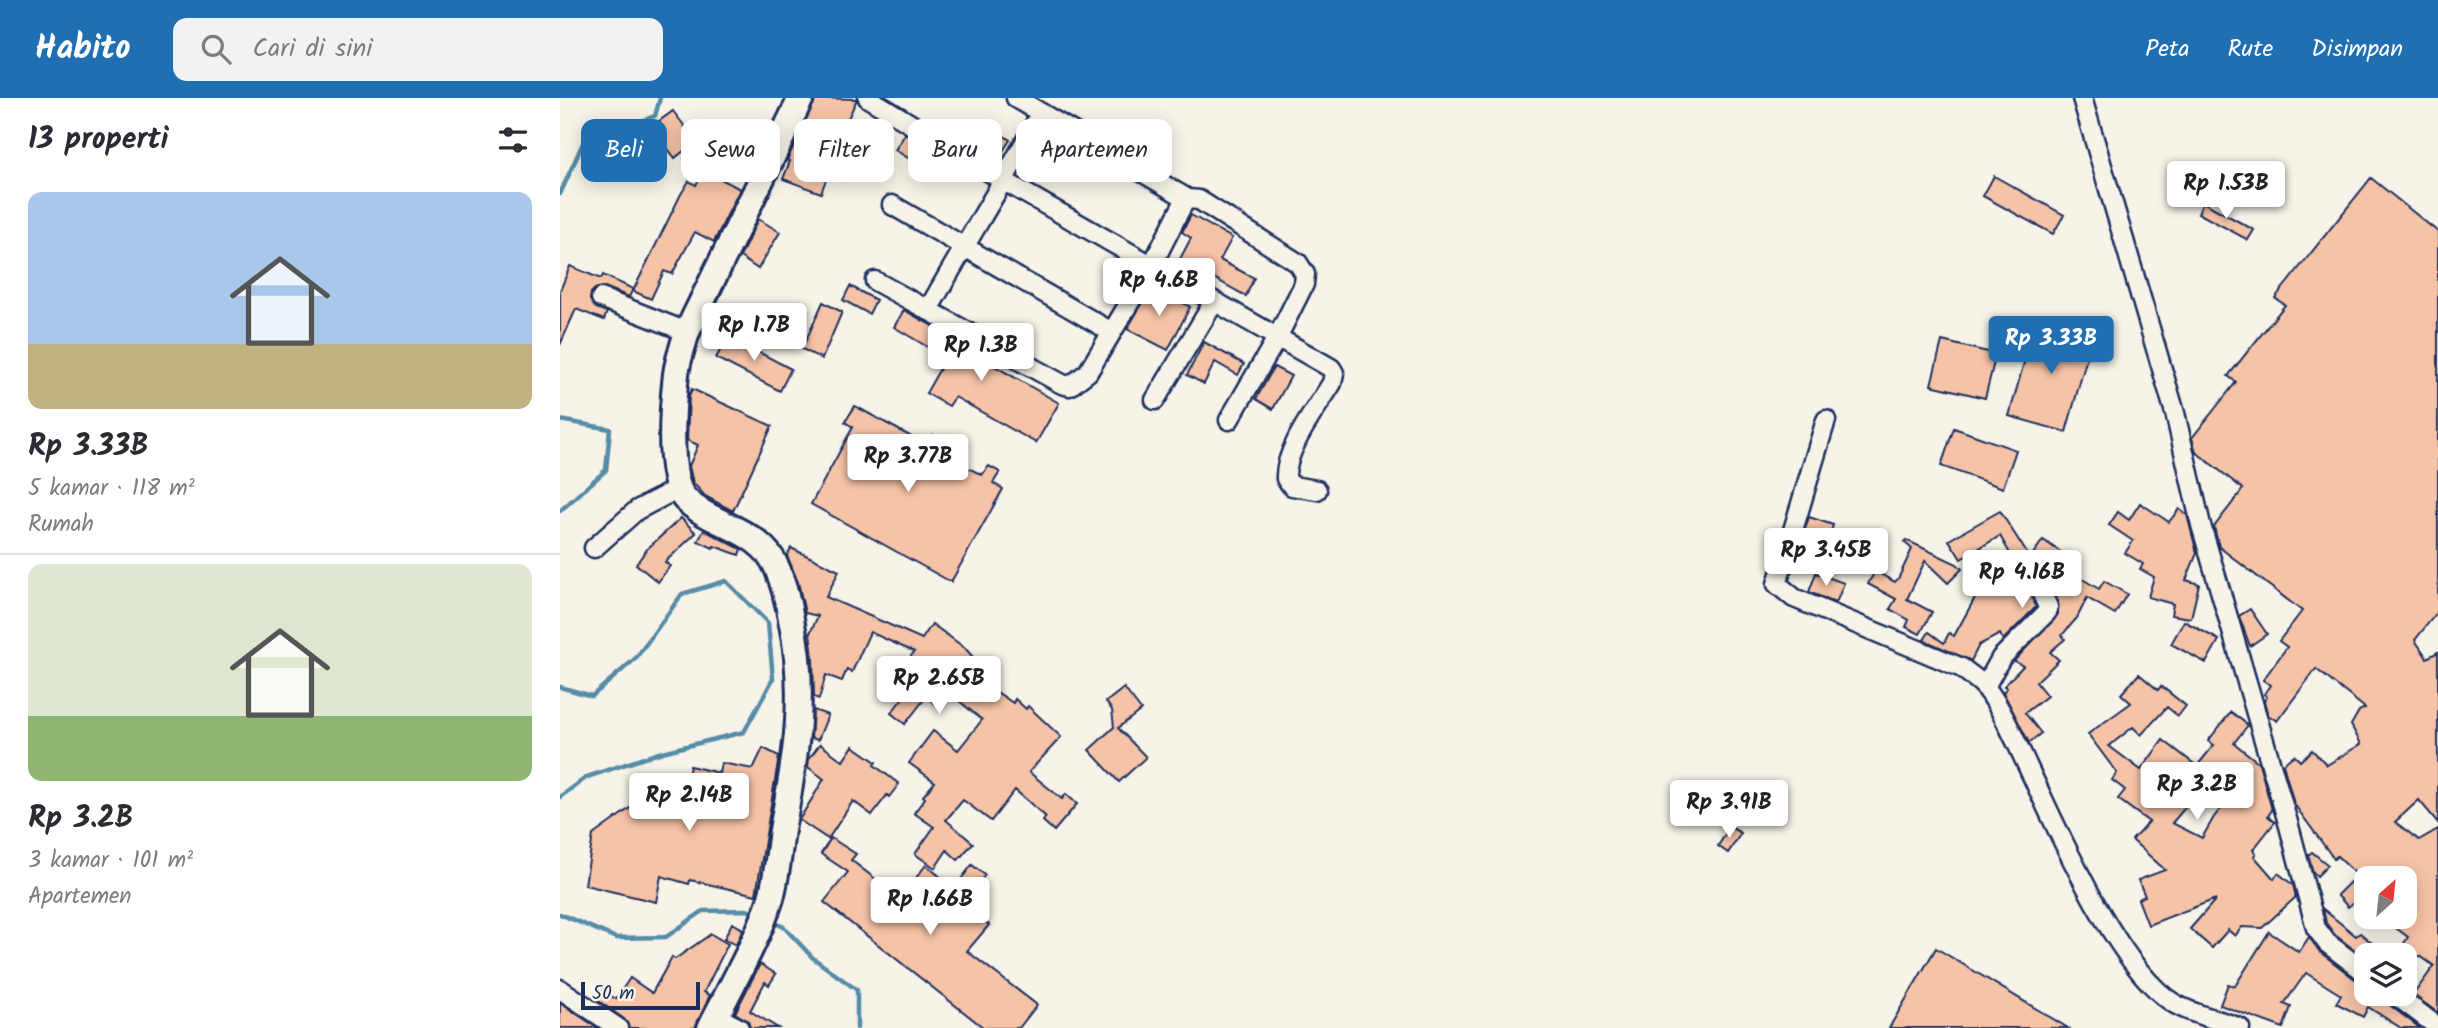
<!DOCTYPE html>
<html lang="id">
<head>
<meta charset="utf-8">
<style>
  :root { --surface:#fff; --page:#f2f2f3; --text:#2b2b33; --muted:#7c7c81; --line:#e1e1e2; --accent:#1f6fb2 }
  body { margin:0; font-family:Kalam,sans-serif; background:var(--page); color:var(--text); height:100vh; display:flex; flex-direction:column; font-size:26px; white-space:nowrap }
  * { box-sizing:border-box; margin:0 }
  p { font-size:23px; color:var(--muted) }
  .icon { flex:none; width:38px; height:38px; fill:none; stroke:currentColor; stroke-width:2; stroke-linecap:round; stroke-linejoin:round }
  .map { position:relative; flex:1; overflow:hidden }
  .sheet { display:flex; flex-direction:column; background:var(--surface); width:560px }
  .sheet>* { flex:none }
  .banner { position:absolute; left:21px; top:21px; width:665px; height:63px; display:flex; gap:14px }
  .needle { width:46px; rotate:27deg }
  .controls { position:absolute; left:1794px; top:768px; display:grid; gap:14px }
  .controls a { display:grid; place-items:center; width:63px; height:63px; border-radius:14px; background:var(--surface); box-shadow:0 4px 18px #0003; font-size:35px }
  .scale { position:absolute; left:21px; bottom:18px; width:119px; box-sizing:border-box; padding-left:7px; border:4px solid #1b2f5e; border-top:0; font-size:19px; line-height:24px; white-space:nowrap; color:#1b2f5e; -webkit-text-stroke:5px #f7f3e8; paint-order:stroke }
  .price { position:absolute; translate:-50% -60px; padding:0 16px; border-radius:7px; background:#fff; color:#222; font-size:23px; line-height:46px; filter:drop-shadow(0 2px 4px #0008) }
  .price::after { content:''; position:absolute; left:50%; top:42px; width:21px; height:16px; margin-left:-10px; background:inherit; clip-path:polygon(0 0,100% 0,50% 100%) }
  .price.active { background:var(--accent); color:#fff }
  ul { padding:0; list-style:none }
  li { display:grid; align-content:center; gap:14px; height:371px; padding:0 28px }
  li+li { border-top:2px solid var(--line) }
  li span { display:grid; place-items:center; height:217px; border-radius:14px; color:#555 }
  li>.icon { margin-inline-start:auto }
  span .icon { width:126px; height:126px; fill:#fffc; stroke-width:1 }
  li b { font-size:30px }
  h2 { display:flex; justify-content:space-between; align-items:center; height:84px; padding:0 28px; font-size:30px }
  .pill { padding:0 24px; border-radius:14px; background:var(--surface); box-shadow:0 4px 18px #0003; font-size:24px; line-height:63px }
  .pill.active { background:var(--accent); color:#fff }
  header { display:flex; align-items:center; gap:42px; box-sizing:border-box; height:98px; padding:0 35px; background:var(--accent); color:#fff }
  header strong { font-size:33px }
  nav { display:flex; gap:38px; margin-inline-start:auto; font-size:24px }
  .search { width:490px; height:63px; background:var(--page); display:flex; align-items:center; gap:18px; box-sizing:border-box; padding:0 24px; border-radius:14px; color:var(--muted); font-size:26px }
  main { display:flex; flex:1; min-height:0 }
  .map>svg:first-child { display:block }
  .lines { fill:none; stroke-linecap:round; stroke-linejoin:round }
  .stream { stroke:#558ca7; stroke-width:4.5 }
  .building { fill:#f6c3a7; stroke:#1b2f5e; stroke-width:2; fill-rule:evenodd }
  .street-casing { stroke:#1b2f5e; stroke-width:23 }
  .secondary-casing { stroke:#1b2f5e; stroke-width:30 }
  .street { stroke:#f7f3e8; stroke-width:18 }
  .secondary { stroke:#f7f3e8; stroke-width:24 }
</style>
</head>
<body>
<header>
<strong>Habito</strong>
<div class="search"><svg class="icon" aria-label="search" viewBox="0 0 24 24"><circle cx="10" cy="10" r="6"/><path d="M15 15l6 6"/></svg>Cari di sini</div>
<nav><a>Peta</a><a>Rute</a><a>Disimpan</a></nav>
</header>
<main>
<section class="sheet">
<h2>13 properti<svg class="icon" aria-label="filters" viewBox="0 0 24 24"><path d="M4 7h16M4 17h16"/><circle cx="9" cy="7" r="2"/><circle cx="15" cy="17" r="2"/></svg></h2>
<ul>
<li><span style="background:linear-gradient(#a9c7e8 70%,#c2b280 0)"><svg class="icon" aria-label="home" viewBox="0 0 24 24"><path d="M3 11l9-7 9 7M6 9v11h12V9"/></svg></span><div><b>Rp 3.33B</b><p>5 kamar · 118 m²</p><p>Rumah</p></div></li>
<li><span style="background:linear-gradient(#dfe7d0 70%,#8fb573 0)"><svg class="icon" aria-label="home" viewBox="0 0 24 24"><path d="M3 11l9-7 9 7M6 9v11h12V9"/></svg></span><div><b>Rp 3.2B</b><p>3 kamar · 101 m²</p><p>Apartemen</p></div></li>
</ul>
</section>
<div class="map">
<svg width="1878" height="930" viewBox="0 0 1878 930">
  <rect width="100%" height="100%" fill="#f7f3e8"/>
  <filter id="ink" filterUnits="userSpaceOnUse"><feTurbulence type="fractalNoise" baseFrequency=".0143" numOctaves="2"/><feDisplacementMap in="SourceGraphic" scale="14" xChannelSelector="R" yChannelSelector="G"/><feConvolveMatrix kernelMatrix="1 2 1 2 8 2 1 2 1" color-interpolation-filters="sRGB"/></filter>
  <g filter="url(#ink)">
    <g class="lines">
      <g class="stream">
        <path d="M0,96l24,-53 71,-25 5,-18"/>
        <path d="M0,322l50,9 -4,41 -46,41"/>
        <path d="M0,589l32,9 44,-38 46,-64 44,-13 42,42 5,56 -29,53 -82,20 -75,25 -27,20"/>
        <path d="M0,816l56,24 50,-1 37,-26 44,-1 9,4"/>
        <path d="M211,823l13,6 29,31 44,32v38"/>
      </g>
    </g>
    <g class="building">
      <path d="M256,0l41,1 -12,26 6,3 -2,5 7,3 -12,26 4,2 -7,16 -13,-6 -7,19 -38,-14 7,-18 -3,-1z"/>
      <path d="M113,13l23,30 -21,17 -24,-31z"/>
      <path d="M433,30l17,12 -11,17 -17,-12z"/>
      <path d="M345,36l13,8 -10,16 -13,-8z"/>
      <path d="M144,72l36,19 -26,53 -19,-10 -23,42 -8,-3 -13,28 -18,-8 48,-97 8,-13 7,4z"/>
      <path d="M1434,78l70,39 -11,19 -70,-38z"/>
      <path d="M1811,80l67,54v379l-23,29 12,18 11,-6v171l-19,-23 -24,22 24,18 19,-11v184l-34,-25v-4l11,8 19,-26 -14,-10h-24l12,-19 -27,-20h23v-39h-38v27l-8,-6 -10,8 -11,-12 20,-20 -20,-19 -3,3 -40,-55 -11,-40 11,-9 6,6 12,-11 15,15 34,-21 -10,-19 8,-14 6,-3 -49,-39 -39,52 -9,-6 -4,-14 3,-4 -3,-3 6,-9 -7,-5 24,-33 -8,-6 23,-30 -83,-64 -5,-20 29,-38 -47,-37 -4,-14 44,-56 -8,-6 57,-71 -10,-7z"/>
      <path d="M1643,104l51,28 -6,10 -50,-27z"/>
      <path d="M631,117l41,23 -12,22 34,18 -8,18 -66,-37 11,-21 -9,-6z"/>
      <path d="M198,121l22,13 -22,37 -18,-12z"/>
      <path d="M10,168l31,13 2,-4 30,14 -4,8 -24,-10 -10,2 -4,4 -1,7 6,8 11,4 -3,8 -28,-11 -16,36v-54z"/>
      <path d="M290,188l26,14 -7,14 -26,-14z"/>
      <path d="M593,188l37,21 -22,43 -41,-21z"/>
      <path d="M263,204l19,10 -20,47 -20,-10z"/>
      <path d="M344,212l46,26 -2,3 111,64 -23,40 -81,-46 -6,9 -23,-13 20,-35 -52,-31z"/>
      <path d="M1476,222l57,16 -27,96 -57,-16z"/>
      <path d="M168,238l63,33 -11,22 -64,-33z"/>
      <path d="M1382,243l54,13 -11,44 -54,-13z"/>
      <path d="M644,244l40,22 -6,11 -23,-13 -11,22 -17,-9z"/>
      <path d="M714,269l17,9 -18,33 -17,-10z"/>
      <path d="M132,291l80,37 -39,85 -28,-15 -12,-13 -4,-17 9,-21 -11,-5 2,-44z"/>
      <path d="M295,308l73,40 5,-11 14,9 -8,9 43,22 7,-9 11,6 -7,11 10,6 -52,93 -140,-78 42,-77 -8,-5z"/>
      <path d="M1394,330l62,22 -13,38 -62,-22z"/>
      <path d="M1580,405l29,19 10,-13 8,6 10,38 -11,27 13,4 -8,34 -20,-3 2,-11 -25,-7 6,-20 -14,-8 3,-5 -18,-11 8,-12 -24,-16 9,-13 11,8z"/>
      <path d="M1440,413l30,47 13,-18 32,22 -6,9 30,18 5,-8 23,13 -12,20 -28,-16 -10,20 -15,17 3,4 -15,13 9,8 -23,22 11,14 -22,17 16,20 -12,10 -26,-51 4,-4 -3,-2 19,-20 -9,-5 44,-47v-12l-14,-28 -11,-2 -7,9 10,26 -33,33 -3,-6 -21,11 -8,16 -47,-21 5,-8 15,11 5,-10 5,3 22,-40 -6,-11 13,-7 2,3 31,-17 -16,-28 -39,23 -12,-19z"/>
      <path d="M1249,419l24,8 -4,15 -25,-8z"/>
      <path d="M121,420l15,15 -31,29 5,4 -12,16 -22,-18 12,-16z"/>
      <path d="M144,432l37,19 -2,6 -25,-9 -1,2 -15,-7z"/>
      <path d="M1346,442l51,24 5,5 -14,14 -23,-22 -18,38 25,13 -12,22 -14,-7 3,-7 -19,-11 6,-10 -28,-15 7,-13 20,11 4,-5 13,-28 -8,-7z"/>
      <path d="M231,450l48,23 -13,26 96,42 10,-15 33,24 15,17 -8,10 41,28 2,-4 11,10 2,-3 33,31 -32,35 33,27 4,-5 11,10 -23,27 -11,-10 3,-4 -31,-27 -24,31 -28,-21 -17,20 27,23 -15,17 -11,-10 -12,18 -20,-14 19,-27 -20,-14 11,-15 -2,-2 12,-14 -26,-19 24,-32 25,19 24,-30 -36,-30 -10,14 -10,-7 -21,27 -14,-11 22,-28 -15,-11 16,-22 -44,-20 -18,40 -5,-3 -5,12 -16,-6 -7,24 -5,-2 -1,-40 -3,-24 8,-17 -13,-3 -7,-31 -11,-26z"/>
      <path d="M1256,475l28,10 -8,20 -27,-11z"/>
      <path d="M1690,511l17,25 -17,12 -11,-30z"/>
      <path d="M1624,523l35,19 -13,23 -35,-19z"/>
      <path d="M1579,576l19,16 3,-4 25,20 -8,10 -11,-9 -26,28 -8,-8 -24,19 32,24 22,-30 34,26 17,-21 -6,-4 23,-29 17,13 -14,18 25,20 13,47 -4,6 7,6 -22,28 3,3 -2,3 20,23 4,-6 15,12 3,12 -34,31 -20,-1 -7,9 -7,-6 -16,18 -22,-19 26,-30 -68,26 -10,-26 7,-3 -7,-16 27,-10 -33,-30 17,-18 -31,-23 7,-9 -13,-10 5,-7 -29,-39 43,-31 -10,-9zM1651,679l22,17 -19,23 -12,21 -30,-15z"/>
      <path d="M564,590l17,22 -23,18 28,29 -27,25 -30,-32 25,-23 -2,-17 -6,-8z"/>
      <path d="M253,612l15,5 -10,25 -7,-2z"/>
      <path d="M260,646l23,17 10,-15 23,16 -2,3 25,19 -10,13 -2,-2 -15,20 -19,-14 -25,38 -29,-19 25,-41 -16,-12 1,-8z"/>
      <path d="M203,650l16,8 -23,139 -66,-15 -1,4 -28,-8 -5,26 -71,-17 8,-50 55,-40 4,-17 34,8 4,-20 29,7 2,-10 32,6z"/>
      <path d="M1170,729l11,6 -13,20 -10,-7z"/>
      <path d="M271,740l25,16 -5,6 49,38 26,-33 28,23 18,-23 13,10 -22,28 26,22 -22,26 70,54 -18,23h-35l-160,-126 24,-30 -27,-18z"/>
      <path d="M1752,754l16,13 -11,11 -4,-4 -5,-17z"/>
      <path d="M1763,811l33,27 4,-3 11,9 -3,3 14,11h-16v3l-31,-24 -9,-12z"/>
      <path d="M172,825l11,6 -7,16 -12,-6z"/>
      <path d="M1709,834l30,20 10,-15 11,15 39,30 7,2v10h17l4,9 33,25h-19l-33,-21 -5,10 -27,-14 5,-8 -35,-22 -22,31 7,3 -8,21 -63,-23 8,-21 7,2z"/>
      <path d="M151,836l17,10 -24,48 6,3 -15,33h-66l-5,-9 -27,-19 6,-9 13,8 14,-21 22,15 20,-36 3,2z"/>
      <path d="M1376,850l132,80h-179z"/>
      <path d="M200,866l16,10 -7,11 -4,-3 -15,29 28,17h-28l-2,-7 -13,-8z"/>
      <path d="M0,905l38,25h-38z"/>
    </g>
    <g class="lines">
      <defs>
        <g id="street">
          <path d="M308,0l136,83 327,187 3,5 -2,10c-15,25 -48,67 -46,96l6,7 25,4"/>
          <path d="M456,0l25,15"/>
          <path d="M1522,0l93,315 26,112 88,301 27,102 11,15 39,30"/>
          <path d="M628,101l-147,-86c-36,67 -76,131 -113,197l134,74 8,2 18,-14 64,-107 31,-61 5,-5 11,1 99,63 7,11 -1,10 -27,54 -48,82"/>
          <path d="M332,107l218,126"/>
          <path d="M315,183l53,29"/>
          <path d="M41,200l86,34"/>
          <path d="M595,302l59,-98"/>
          <path d="M1266,322l-49,164 17,14 168,70c7,6 15,11 21,17 14,13 35,61 44,80 29,61 91,206 148,239 19,11 45,16 65,24"/>
          <path d="M34,450l43,-38 42,-22"/>
          <path d="M1425,589l16,-29 46,-46 1,-5 -11,-24"/>
          <path d="M0,891l58,39"/>
          <path d="M1834,896l44,33"/>
          <path d="M156,918l23,12"/>
        </g>
        <path id="secondary" d="M150,930c20,-40 48,-88 61,-130 6,-22 8,-46 11,-68 14,-74 25,-137 9,-211 -3,-17 -7,-35 -14,-51 -16,-39 -65,-42 -92,-69 -19,-21 -12,-98 -9,-125 2,-15 7,-28 11,-42l114,-234"/>
      </defs>
      <use href="#street" class="street-casing"/>
      <use href="#secondary" class="secondary-casing"/>
      <use href="#street" class="street"/>
      <use href="#secondary" class="secondary"/>
    </g>
  </g>
</svg>
<div class="controls">
<a><svg class="needle" viewBox="-14 -14 28 28"><path d="M0-13l5 13h-10z" fill="#e53935"/><path d="M0 13l5-13h-10z" fill="#7c7c81"/></svg></a>
<a><svg class="icon" aria-label="layers" viewBox="0 0 24 24"><path d="M12 4l9 5-9 5-9-5zM3 14l9 5 9-5"/></svg></a>
</div>
<div class="scale">50 m</div>
<b class="price" style="left:1666px;top:123px">Rp 1.53B</b>
<b class="price" style="left:599px;top:220px">Rp 4.6B</b>
<b class="price" style="left:194px;top:265px">Rp 1.7B</b>
<b class="price active" style="left:1491px;top:278px">Rp 3.33B</b>
<b class="price" style="left:421px;top:285px">Rp 1.3B</b>
<b class="price" style="left:348px;top:396px">Rp 3.77B</b>
<b class="price" style="left:1266px;top:490px">Rp 3.45B</b>
<b class="price" style="left:1462px;top:512px">Rp 4.16B</b>
<b class="price" style="left:379px;top:618px">Rp 2.65B</b>
<b class="price" style="left:1637px;top:724px">Rp 3.2B</b>
<b class="price" style="left:129px;top:735px">Rp 2.14B</b>
<b class="price" style="left:1169px;top:742px">Rp 3.91B</b>
<b class="price" style="left:370px;top:839px">Rp 1.66B</b>
<div class="banner">
<a class="pill active">Beli</a>
<a class="pill">Sewa</a>
<a class="pill">Filter</a>
<a class="pill">Baru</a>
<a class="pill">Apartemen</a>
</div>
</div>
</main>
</body>
</html>
